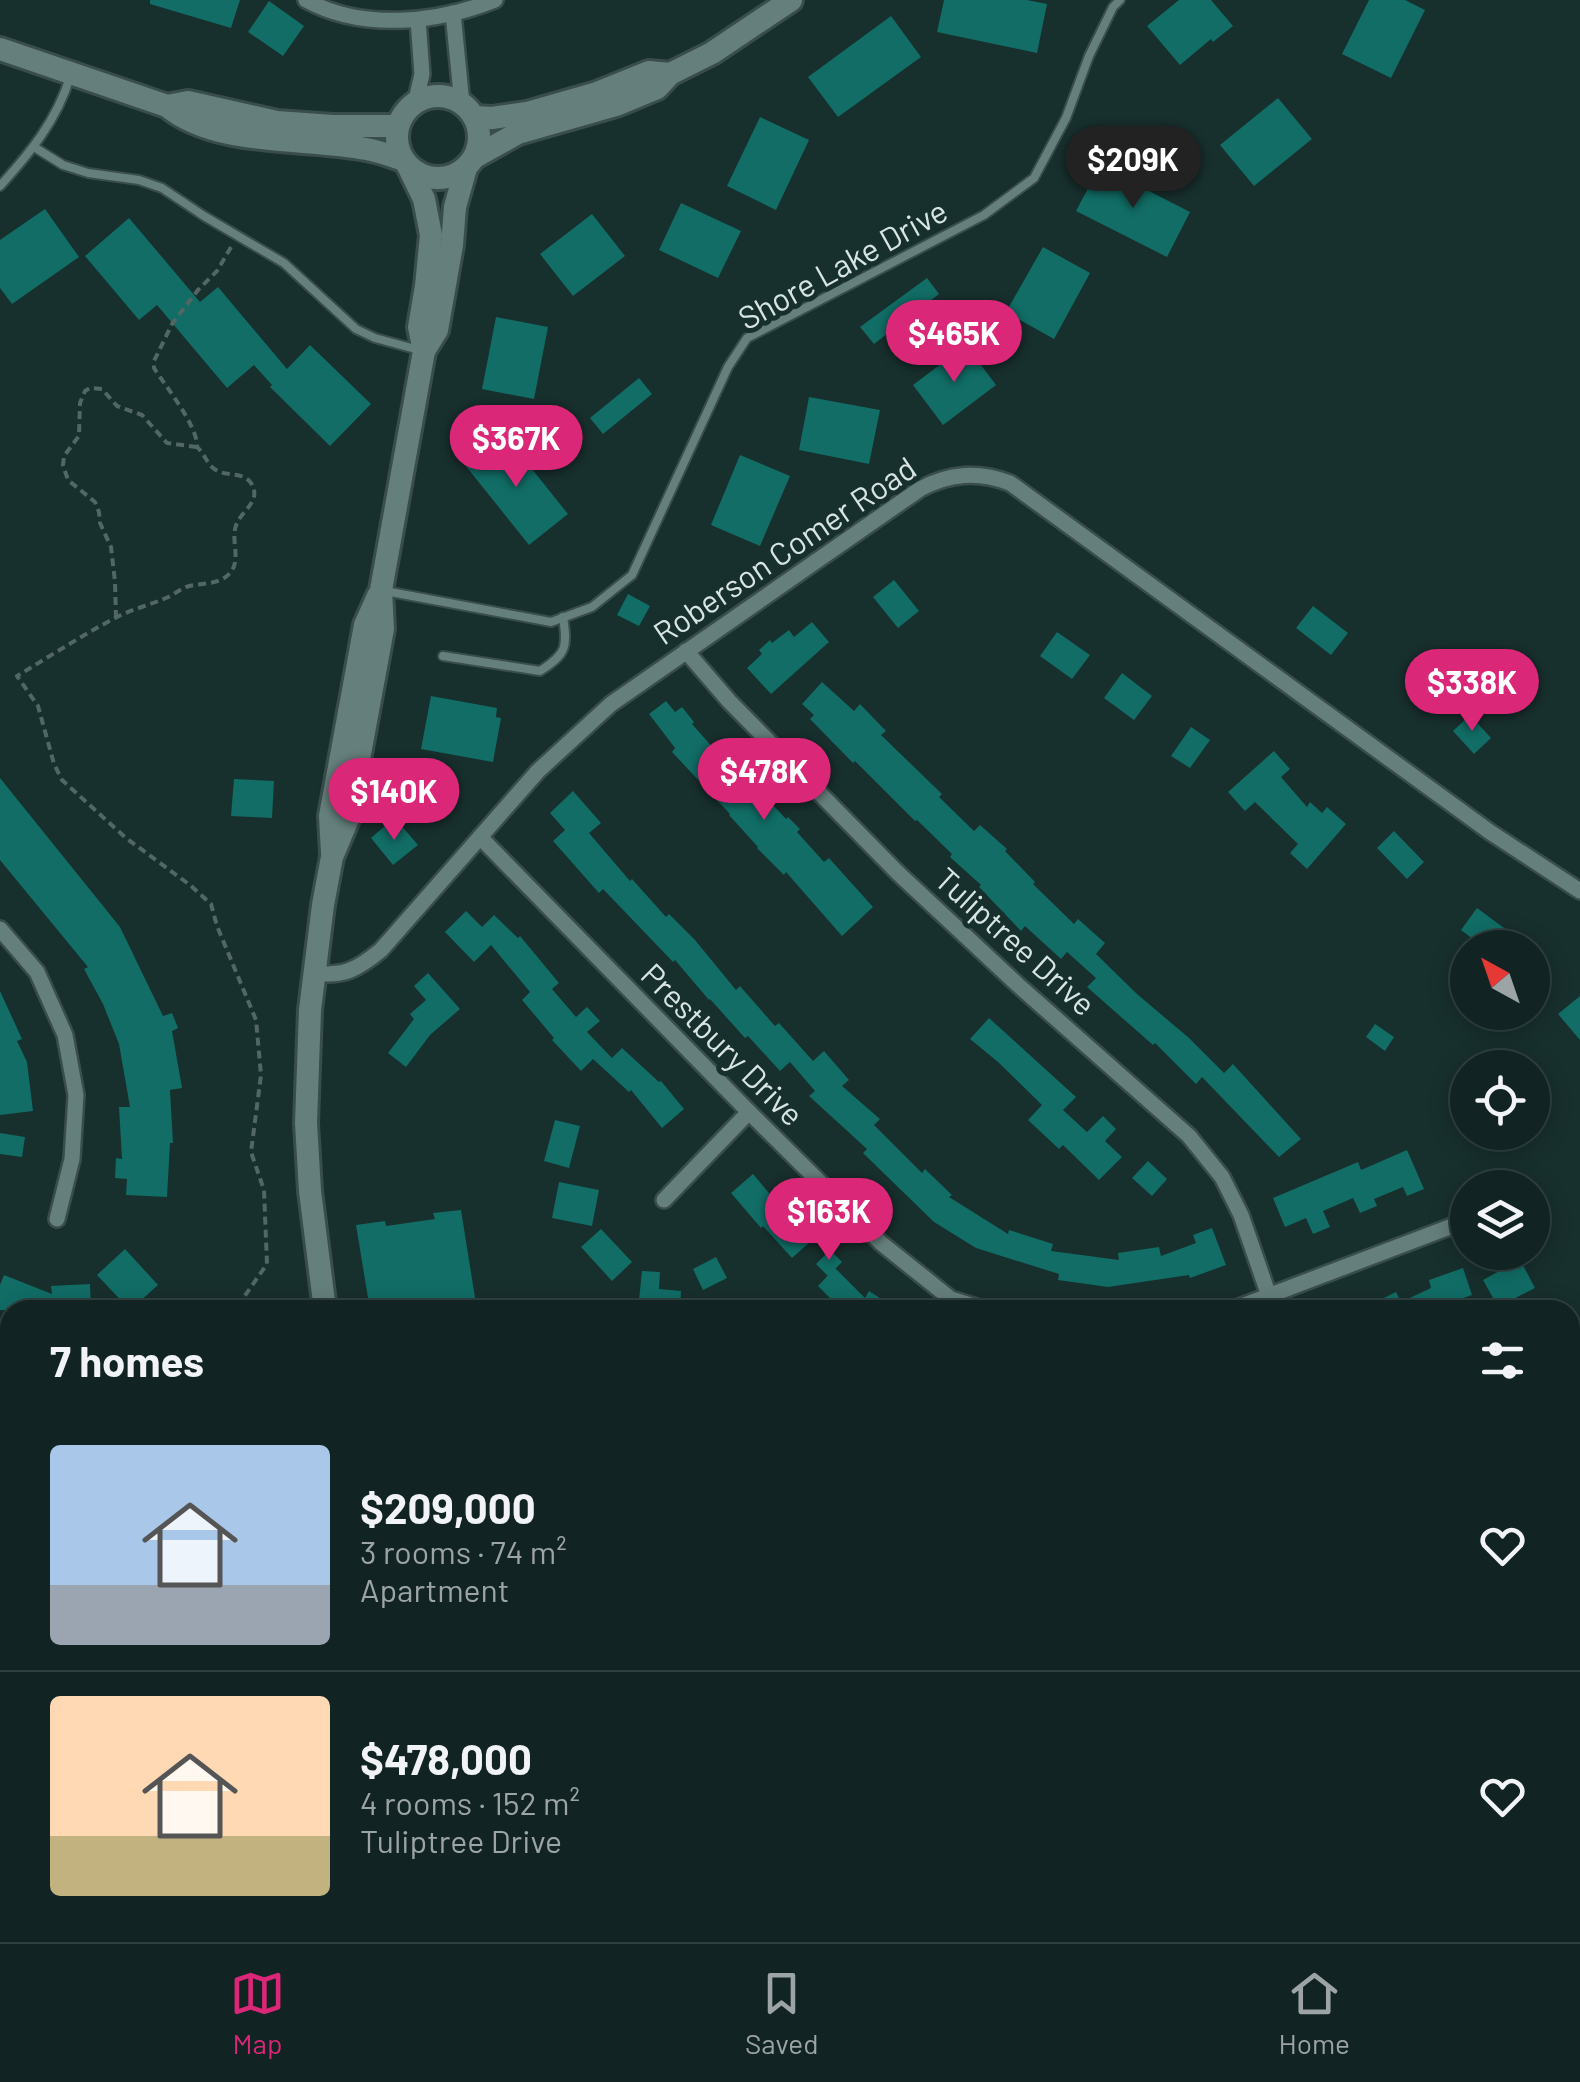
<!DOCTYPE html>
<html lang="en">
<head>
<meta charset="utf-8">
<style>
  :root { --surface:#112322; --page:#1a2b2a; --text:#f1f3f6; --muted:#9ca4a5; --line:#304040; --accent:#db2777 }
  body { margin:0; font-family:Barlow,sans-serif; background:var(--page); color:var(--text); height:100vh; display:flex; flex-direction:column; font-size:38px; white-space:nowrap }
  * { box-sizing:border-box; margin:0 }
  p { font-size:32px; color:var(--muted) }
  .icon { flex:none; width:55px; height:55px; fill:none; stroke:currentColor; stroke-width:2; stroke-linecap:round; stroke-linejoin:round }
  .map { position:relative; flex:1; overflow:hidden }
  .drawer { position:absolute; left:0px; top:1300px; width:1580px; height:642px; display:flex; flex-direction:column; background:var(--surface); border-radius:30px 30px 0 0; box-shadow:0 5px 25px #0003,0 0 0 2px var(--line) }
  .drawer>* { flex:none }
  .needle { width:65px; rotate:320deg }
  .buttons { position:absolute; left:1450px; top:930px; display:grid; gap:20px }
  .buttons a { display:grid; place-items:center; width:100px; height:100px; border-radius:50%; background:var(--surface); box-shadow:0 5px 25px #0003,0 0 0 2px var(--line); font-size:50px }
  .price { position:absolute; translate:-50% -85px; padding:0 22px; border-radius:35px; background:var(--accent); color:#fff; font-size:32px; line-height:65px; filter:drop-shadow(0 2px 5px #0008) }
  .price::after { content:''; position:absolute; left:50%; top:60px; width:30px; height:22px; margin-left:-15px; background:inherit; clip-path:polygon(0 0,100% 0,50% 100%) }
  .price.selected { background:#222; color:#fff }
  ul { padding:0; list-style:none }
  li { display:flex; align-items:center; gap:30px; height:250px; padding:0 50px }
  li+li { border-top:2px solid var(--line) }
  li span { display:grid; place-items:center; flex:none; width:280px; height:200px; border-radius:10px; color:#555 }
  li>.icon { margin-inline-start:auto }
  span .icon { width:120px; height:120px; fill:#fffc; stroke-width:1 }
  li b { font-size:42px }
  h2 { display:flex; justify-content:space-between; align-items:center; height:120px; padding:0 50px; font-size:42px }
  .tab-bar { display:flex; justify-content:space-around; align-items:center; height:140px; border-top:2px solid var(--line); background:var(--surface); font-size:28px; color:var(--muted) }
  .tab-bar a { display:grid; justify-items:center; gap:5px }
  .tab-bar .selected { color:var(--accent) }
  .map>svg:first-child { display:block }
  .green { fill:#553e64 }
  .building { fill:#116d66 }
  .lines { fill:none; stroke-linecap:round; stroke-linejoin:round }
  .lane-casing { stroke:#394d4b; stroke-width:12 }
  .street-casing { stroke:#394d4b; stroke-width:20 }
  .secondary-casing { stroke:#394d4b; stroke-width:28 }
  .highway-casing { stroke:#394d4b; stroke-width:32 }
  .path { stroke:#526765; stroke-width:4; stroke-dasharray:8 5; stroke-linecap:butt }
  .lane { stroke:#657f7c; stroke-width:8 }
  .street { stroke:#657f7c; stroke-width:15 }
  .secondary { stroke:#657f7c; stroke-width:22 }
  .highway { stroke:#3b9f97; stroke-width:28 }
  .labels { text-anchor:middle; stroke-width:10; stroke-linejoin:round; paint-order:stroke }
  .street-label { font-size:32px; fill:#d7e5e3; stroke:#172f2d }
</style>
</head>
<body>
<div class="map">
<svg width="1580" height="1942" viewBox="0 0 1580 1942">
  <rect width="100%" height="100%" fill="#172f2d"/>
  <g class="green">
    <path d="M1580,1645v92h-10v-88z"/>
    <path d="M819,1933v-1l116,1 -24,9h-112z"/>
  </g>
  <g class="building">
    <path d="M150,0h90l-9,28 -81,-24z"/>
    <path d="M944,0h83l20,4 -10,49 -100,-21z"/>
    <path d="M1179,0h32l22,26 -20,16 -2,-3 -31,26 -33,-39z"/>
    <path d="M1369,0h36l20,10 -34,68 -49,-24z"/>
    <path d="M269,1l35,25 -21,30 -35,-24z"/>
    <path d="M891,16l30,41 -83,60 -30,-40z"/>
    <path d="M1278,98l34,41 -58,47 -34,-41z"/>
    <path d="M760,117l49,23 -33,70 -49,-24z"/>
    <path d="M1100,166l90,46 -23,45 -91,-46z"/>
    <path d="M681,203l60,28 -23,47 -59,-28z"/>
    <path d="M45,209l34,48 -67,47 -12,-16v-48z"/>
    <path d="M592,214l33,42 -52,40 -33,-42z"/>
    <path d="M129,218l71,84 18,-15 69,82 23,-24 61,59 -41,42 -60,-59 2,-2 -18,-20 -27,23 -70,-83 -18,15 -54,-64z"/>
    <path d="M1043,247l47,26 -36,66 -48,-27z"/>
    <path d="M927,278l12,16 -65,50 -14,-17z"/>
    <path d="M496,317l52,10 -14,72 -52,-10z"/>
    <path d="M966,345l30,40 -53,40 -30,-40z"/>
    <path d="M639,378l13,16 -49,40 -13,-16z"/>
    <path d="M809,397l71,13 -11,54 -70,-14z"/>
    <path d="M504,434l64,80 -39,31 -64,-80z"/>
    <path d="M740,455l50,21 -30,70 -49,-21z"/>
    <path d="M894,580l25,31 -21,17 -25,-31z"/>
    <path d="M628,594l22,12 -11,20 -22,-11z"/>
    <path d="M1313,606l35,27 -17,22 -35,-27z"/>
    <path d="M812,622l17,20 -58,52 -24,-26 15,-14 -3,-4 11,-10 2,3 17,-13 5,7z"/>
    <path d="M1057,632l33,23 -18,24 -32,-23z"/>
    <path d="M1122,673l30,23 -18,24 -30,-22z"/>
    <path d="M822,682l32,29 6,-7 26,27 -5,4 61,59 -3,3 35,34 6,-6 27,24 -2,2 30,31 -2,2 41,40 4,-5 27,24 -9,11 41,40 52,44 35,35 9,-9 68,75 -22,18 -77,-80 -6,7 -41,-41 -2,2 -66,-58 9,-9 -29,-26 -6,7 -36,-33 -4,5 -42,-44 2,-2 -31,-28 2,-3 -35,-34 -2,1 -60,-60 -2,2 -43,-44 4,-4 -12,-11z"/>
    <path d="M431,696l66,12 -1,9 5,1 -8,44 -72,-13z"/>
    <path d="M666,701l9,11 7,-5 12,15 -2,2 23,26 43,39 28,30 2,-2 12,12 -3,3 27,30 5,-4 44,49 -31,29 -56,-64 -2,3 -27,-27 1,-1 -29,-32 1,-1 -58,-62 3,-4 -26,-34z"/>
    <path d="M1470,715l21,23 -17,16 -21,-23z"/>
    <path d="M1191,727l19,13 -20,28 -19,-12z"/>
    <path d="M1274,751l16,18 -9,8 26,30 3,-5 12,11 5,-6 19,17 -39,45 -17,-16 8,-9 -43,-42 -10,9 -17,-19z"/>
    <path d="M0,778l120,149 43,89 9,-3 6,15 -6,3 10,57 -12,2 3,53h-3l-3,54 -41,-2 1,-16 -12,-1 1,-20 6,1 -3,-52h11l-11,-63 -16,-40 -19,-35 4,-2 -88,-107z"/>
    <path d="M234,779l40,2 -2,37 -41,-2z"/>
    <path d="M573,791l28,32 -12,10 41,48 2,-2 34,38 3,-3 26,26 41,50 4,-4 35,40 4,-3 34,38 11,-10 25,29 -7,6 38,33 -6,6 48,48 3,-4 27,26 -3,2 59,37 1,-4 44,14 -2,7 68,9 -1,-7 41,-6 2,9 35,-13 -3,-8 19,-7 14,37 -36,13 -1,-3 -81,12 -50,-7 1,-6 -83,-26 -42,-26 -71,-69 4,-4 -58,-53 6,-5 -25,-29 -10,9 -32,-35 -3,2 -35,-39 -1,1 -34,-40 -2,2 -70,-73 -4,4 -46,-52 12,-11 -15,-17z"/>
    <path d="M400,824l18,21 -25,20 -22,-27 15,-13 6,7z"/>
    <path d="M1394,831l30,31 -17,17 -30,-31z"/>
    <path d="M1477,908l54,40h-46l-24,-18z"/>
    <path d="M466,911l16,16 12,-12 24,23 2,-2 39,47 -7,6 24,28 11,-10 13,14 -13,11 25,26 10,-10 37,34 2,-1 23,28 -22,19 -31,-38 -2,2 -36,-33 -12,12 -29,-31 2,-2 -32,-38 8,-8 -39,-47 -17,17 -29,-30z"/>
    <path d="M428,973l32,36 -30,26 -24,32 -18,-14 26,-34 -4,-5 16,-14 -12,-14z"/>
    <path d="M0,991l22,48 -5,2 10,21 6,49 -33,4z"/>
    <path d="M1580,996v44l-22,-26z"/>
    <path d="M989,1018l87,79 -13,13 24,22 16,-16 13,13 -11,12 17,16 -23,23 -36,-35 -4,4 -31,-29 14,-15 -44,-43 -28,-23z"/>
    <path d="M1375,1024l19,13 -9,14 -19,-14z"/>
    <path d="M555,1120l25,6 -11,42 -25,-7z"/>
    <path d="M0,1133l25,4 -3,20 -22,-3z"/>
    <path d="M1407,1150l17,39 -17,7 -4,-9 -29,12 3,7 -17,7 -7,-15 -30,13 7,16 -17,7 -7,-16 -21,9 -12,-29 85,-36 3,8z"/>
    <path d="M1148,1161l19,18 -15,17 -20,-18z"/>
    <path d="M753,1174l57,68 -18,16 -29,-32 -2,2 -30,-35z"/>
    <path d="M559,1182l40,8 -7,36 -40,-8z"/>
    <path d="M461,1210l16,100h-107l-14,-85 29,-4 1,5 49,-7 -2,-6z"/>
    <path d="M601,1229l31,33 -20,19 -31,-34z"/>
    <path d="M125,1249l33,36 -28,25 -33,-35z"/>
    <path d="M830,1250l12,12 -14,14 -12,-12z"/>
    <path d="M1494,1252h22l19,36 -37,19 -15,-27 20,-11z"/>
    <path d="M716,1257l11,21 -24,12 -10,-21z"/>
    <path d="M835,1268l30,30 4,-7 29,19h-56l-24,-24z"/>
    <path d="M1463,1268l9,27 -44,15h-68l36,-18 5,10 30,-14 -2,-8z"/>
    <path d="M642,1271l18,1 -1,17 22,2 -1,19h-42z"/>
    <path d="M4,1275l48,19 -1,-8 39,-2 1,26h-91v-25z"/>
  </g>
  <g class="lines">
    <defs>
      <g id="lane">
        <path d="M34,147l29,18 25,8 51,7 23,8 42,28 80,47 72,66 19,9 44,12"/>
        <path d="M0,186c30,-33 57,-66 70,-109"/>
        <path d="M385,591l166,31 41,-15 40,-32 96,-208 19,-29 237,-123 50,-37 32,-60 23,-62 24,-49 7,-7"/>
        <path d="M443,656l97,15c26,-17 28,-23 23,-54"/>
      </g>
      <g id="street">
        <path d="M306,0c56,31 131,23 189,0"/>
        <path d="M453,13l9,91"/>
        <path d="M415,104l7,-30 -4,-54"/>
        <path d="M686,651l43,50 169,172 120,112 171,151 33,41 19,38 28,81"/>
        <path d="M480,837l269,275 132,131 70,56 35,11"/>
        <path d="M0,929l37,43 28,63 11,60 -4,64 -15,60"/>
        <path d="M314,973c30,4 44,-4 67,-23l157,-179 73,-67 309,-215c30,-16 58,-18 90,-6l480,349 90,59"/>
        <path d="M664,1200l85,-88"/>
        <path d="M1231,1310l237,-90"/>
        <path d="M0,1421h10"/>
        <path d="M0,1707l10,4"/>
        <path d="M1570,1872l10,3"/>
        <path d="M0,1911l10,-8"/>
        <path d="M1355,1942l10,-10"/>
      </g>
      <g id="secondary">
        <path d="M0,49l167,57c49,41 139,31 199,43 13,2 25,7 38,11"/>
        <circle cx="438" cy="137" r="41"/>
        <path d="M167,106l21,-4 89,20 56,4h65"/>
        <path d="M474,117l18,1 35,-5 70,-20 52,-21 21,2"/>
        <path d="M475,157l43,-24 98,-28 41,-17 13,-14 42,-21 79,-53"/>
        <path d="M424,351l13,-21 15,-85 3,-38 11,-39"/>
        <path d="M332,853l-2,-37 35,-191 13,-29"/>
        <path d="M325,1310l-15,-119 -4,-68 4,-113 13,-105 9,-48 16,-38 35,-190 -2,-39 43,-239 -5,-24 7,-41 5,-51 -7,-36 -16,-33"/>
        <path d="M415,1932l1,10"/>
      </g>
      <g id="highway">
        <path d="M1570,1437l10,-4"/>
        <path d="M1570,1512l10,-4"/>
        <path d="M374,1942l18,-10"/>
        <path d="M525,1942l19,-10"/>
      </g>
    </defs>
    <use href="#lane" class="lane-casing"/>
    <use href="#street" class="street-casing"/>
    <use href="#secondary" class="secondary-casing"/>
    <use href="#highway" class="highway-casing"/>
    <g class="path">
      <path d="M231,247l-14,24 -19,19 -26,34 -18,37v7c12,19 44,58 43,79 8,7 10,18 19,23 11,7 26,1 35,13 11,17 -8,27 -14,40 -8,16 6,37 -8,51 -11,12 -29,8 -43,13 -7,3 -13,8 -20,11 -14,6 -29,10 -43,16 -36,18 -71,41 -106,62l21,30 16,58 8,16 64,58 64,47 21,19 6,22 39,94 5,55 -10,77 13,38 3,74 -32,46"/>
      <path d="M116,618l-1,-36 -4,-35 -11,-24 -1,-11 -4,-10 -27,-22 -5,-15 1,-9 15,-20 1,-33 5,-12 5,-3 12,1 15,17 25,9 25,28 29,4"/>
    </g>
    <use href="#lane" class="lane"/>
    <use href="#street" class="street"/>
    <use href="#secondary" class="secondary"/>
    <use href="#highway" class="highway"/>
  </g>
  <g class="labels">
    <g class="street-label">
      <text transform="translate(843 265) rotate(-29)" y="11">Shore Lake Drive</text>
      <text transform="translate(785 551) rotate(-34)" y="11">Roberson Comer Road</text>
      <text transform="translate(1015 942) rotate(42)" y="11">Tuliptree Drive</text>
      <text transform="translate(722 1045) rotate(45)" y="11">Prestbury Drive</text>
    </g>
  </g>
</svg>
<div class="buttons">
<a><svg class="needle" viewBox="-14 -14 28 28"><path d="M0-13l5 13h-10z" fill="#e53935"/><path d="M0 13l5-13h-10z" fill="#9ca4a5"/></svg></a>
<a><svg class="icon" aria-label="locate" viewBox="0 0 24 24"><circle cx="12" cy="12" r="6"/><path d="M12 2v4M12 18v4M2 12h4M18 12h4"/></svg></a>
<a><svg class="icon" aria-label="layers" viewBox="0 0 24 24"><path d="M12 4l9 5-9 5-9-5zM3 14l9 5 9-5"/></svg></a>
</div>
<b class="price selected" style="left:1133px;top:211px">$209K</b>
<b class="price" style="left:954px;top:385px">$465K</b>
<b class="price" style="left:516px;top:490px">$367K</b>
<b class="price" style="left:1472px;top:734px">$338K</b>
<b class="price" style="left:764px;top:823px">$478K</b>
<b class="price" style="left:394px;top:843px">$140K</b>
<b class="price" style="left:829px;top:1263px">$163K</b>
<section class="drawer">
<h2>7 homes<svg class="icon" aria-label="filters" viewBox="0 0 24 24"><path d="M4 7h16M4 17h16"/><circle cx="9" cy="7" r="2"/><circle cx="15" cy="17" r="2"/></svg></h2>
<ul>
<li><span style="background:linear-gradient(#a9c7e8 70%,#9aa5b1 0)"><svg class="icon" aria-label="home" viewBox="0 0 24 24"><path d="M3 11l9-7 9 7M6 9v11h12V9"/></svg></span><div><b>$209,000</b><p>3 rooms · 74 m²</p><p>Apartment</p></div><svg class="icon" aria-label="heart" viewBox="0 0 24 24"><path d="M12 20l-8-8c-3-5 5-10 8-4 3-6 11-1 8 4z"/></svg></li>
<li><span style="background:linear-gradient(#ffd9b3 70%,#c2b280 0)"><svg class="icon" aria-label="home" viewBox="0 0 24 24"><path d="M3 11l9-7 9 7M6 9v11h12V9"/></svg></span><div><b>$478,000</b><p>4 rooms · 152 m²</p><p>Tuliptree Drive</p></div><svg class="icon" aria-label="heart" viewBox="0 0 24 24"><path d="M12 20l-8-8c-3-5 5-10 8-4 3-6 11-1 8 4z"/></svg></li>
</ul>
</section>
</div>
<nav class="tab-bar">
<a class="selected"><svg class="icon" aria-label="map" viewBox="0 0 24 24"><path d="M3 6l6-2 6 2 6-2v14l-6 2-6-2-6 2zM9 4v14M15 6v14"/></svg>Map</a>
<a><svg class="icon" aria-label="saved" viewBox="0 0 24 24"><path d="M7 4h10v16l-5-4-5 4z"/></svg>Saved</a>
<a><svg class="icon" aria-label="home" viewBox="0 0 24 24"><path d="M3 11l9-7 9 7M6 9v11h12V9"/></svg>Home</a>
</nav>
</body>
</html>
